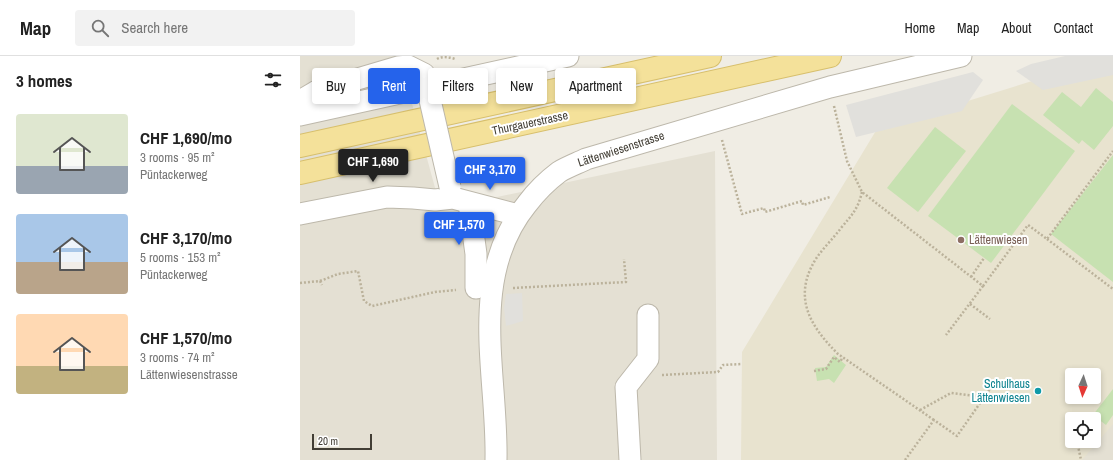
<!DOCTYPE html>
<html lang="en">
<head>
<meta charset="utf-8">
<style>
  :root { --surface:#fff; --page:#f2f2f2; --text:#222; --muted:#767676; --line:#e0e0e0; --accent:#2563eb }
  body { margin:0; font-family:"Archivo Narrow",sans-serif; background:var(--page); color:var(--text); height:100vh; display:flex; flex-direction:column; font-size:15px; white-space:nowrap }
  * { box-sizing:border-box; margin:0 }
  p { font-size:13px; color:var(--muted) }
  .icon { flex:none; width:22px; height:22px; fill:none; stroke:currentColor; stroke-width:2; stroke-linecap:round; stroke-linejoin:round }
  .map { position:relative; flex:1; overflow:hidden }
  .details { display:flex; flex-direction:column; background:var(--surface); width:300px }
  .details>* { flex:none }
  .banner { position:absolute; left:12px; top:12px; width:380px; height:36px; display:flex; gap:8px }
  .needle { width:26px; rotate:183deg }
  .tools { position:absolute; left:765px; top:312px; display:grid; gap:8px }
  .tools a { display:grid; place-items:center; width:36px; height:36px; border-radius:4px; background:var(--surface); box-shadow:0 2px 6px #0003; font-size:20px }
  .scale { position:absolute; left:12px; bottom:10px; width:60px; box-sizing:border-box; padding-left:4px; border:2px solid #423e35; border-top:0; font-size:11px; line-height:14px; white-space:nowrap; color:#423e35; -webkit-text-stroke:3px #fff; paint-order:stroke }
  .price { position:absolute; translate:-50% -34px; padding:0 9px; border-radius:4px; background:var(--accent); color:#fff; font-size:13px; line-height:26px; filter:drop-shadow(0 1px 2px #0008) }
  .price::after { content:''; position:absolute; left:50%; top:24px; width:12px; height:9px; margin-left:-6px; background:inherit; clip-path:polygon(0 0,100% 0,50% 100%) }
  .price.on { background:#222; color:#fff }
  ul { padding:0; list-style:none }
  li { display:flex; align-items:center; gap:12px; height:100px; padding:0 16px }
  li span { display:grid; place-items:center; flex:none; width:112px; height:80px; border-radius:4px; color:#555 }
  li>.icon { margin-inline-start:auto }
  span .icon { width:48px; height:48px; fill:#fffc; stroke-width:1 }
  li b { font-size:17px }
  h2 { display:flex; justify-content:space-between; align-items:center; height:48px; padding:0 16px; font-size:17px }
  .chip { padding:0 14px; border-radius:4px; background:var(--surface); box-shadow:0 2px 6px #0003; font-size:14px; line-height:36px }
  .chip.on { background:var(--accent); color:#fff }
  header { display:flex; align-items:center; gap:24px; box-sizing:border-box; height:56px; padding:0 20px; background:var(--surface); border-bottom:1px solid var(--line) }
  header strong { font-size:19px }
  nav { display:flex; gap:22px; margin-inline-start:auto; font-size:14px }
  .search { width:280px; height:36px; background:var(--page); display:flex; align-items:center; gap:10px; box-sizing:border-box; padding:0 14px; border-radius:4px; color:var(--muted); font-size:15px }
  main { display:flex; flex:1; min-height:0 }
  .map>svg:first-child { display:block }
  .residential { fill:#e4e0d3 }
  .education { fill:#e8e3cf; fill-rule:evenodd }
  .green { fill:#c7e1b1 }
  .parking { fill:#e1e0dc }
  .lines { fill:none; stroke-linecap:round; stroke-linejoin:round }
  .minor-casing { stroke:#bdb8ab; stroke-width:23 }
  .major-casing { stroke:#d7bf6c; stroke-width:24 }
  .path { stroke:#bbb29b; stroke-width:2.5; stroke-dasharray:2 2; stroke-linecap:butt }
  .minor { stroke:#fff; stroke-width:21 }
  .major { stroke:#f4e19a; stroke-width:22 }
  .minor-bridge-casing { stroke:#bdb8ab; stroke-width:23; stroke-linecap:butt }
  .minor-bridge { stroke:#fff; stroke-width:21 }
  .education-dot { fill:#8d6e63; stroke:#fff; stroke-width:1.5 }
  .culture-dot { fill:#0f9aa8; stroke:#fff; stroke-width:1.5 }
  .labels { text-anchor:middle; stroke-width:4; stroke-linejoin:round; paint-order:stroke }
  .street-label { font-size:12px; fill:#423e35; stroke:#fff }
  .education-label { font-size:12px; fill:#785e54; stroke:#fff; text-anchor:start }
  .culture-label { font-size:12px; fill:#0d838f; stroke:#fff; text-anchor:end }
</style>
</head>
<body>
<header>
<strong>Map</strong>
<div class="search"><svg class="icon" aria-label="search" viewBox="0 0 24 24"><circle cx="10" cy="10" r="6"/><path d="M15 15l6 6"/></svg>Search here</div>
<nav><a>Home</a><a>Map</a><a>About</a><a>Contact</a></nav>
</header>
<main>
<section class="details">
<h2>3 homes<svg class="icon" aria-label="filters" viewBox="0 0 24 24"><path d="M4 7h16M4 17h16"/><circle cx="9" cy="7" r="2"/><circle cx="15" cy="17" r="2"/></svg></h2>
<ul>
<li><span style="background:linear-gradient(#dfe7d0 65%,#9aa5b1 0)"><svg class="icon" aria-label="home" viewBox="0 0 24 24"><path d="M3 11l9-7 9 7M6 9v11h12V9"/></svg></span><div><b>CHF 1,690/mo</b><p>3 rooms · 95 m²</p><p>Püntackerweg</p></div></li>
<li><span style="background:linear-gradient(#a9c7e8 60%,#b9a48a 0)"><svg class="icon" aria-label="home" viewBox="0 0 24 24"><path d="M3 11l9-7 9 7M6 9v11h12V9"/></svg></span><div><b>CHF 3,170/mo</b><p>5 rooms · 153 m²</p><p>Püntackerweg</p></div></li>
<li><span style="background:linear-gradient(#ffd9b3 65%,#c2b280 0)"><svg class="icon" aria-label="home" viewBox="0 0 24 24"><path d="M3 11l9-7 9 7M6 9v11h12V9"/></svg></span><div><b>CHF 1,570/mo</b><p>3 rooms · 74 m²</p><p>Lättenwiesenstrasse</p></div></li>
</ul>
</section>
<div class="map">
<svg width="813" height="404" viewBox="0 0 813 404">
  <rect width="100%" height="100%" fill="#f0ede4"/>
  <g class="residential">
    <path d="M0,0h99l41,150 29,-3 246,-52 2,309h-417z"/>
    <path d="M813,338v66h-53l34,-19v-22z"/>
  </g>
  <path class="education" d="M813,0v368l-31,36h-341l1,-108 135,-223zM772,319h22v22h-22zM772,363h22v22h-22z"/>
  <g class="green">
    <path d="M796,32l17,14v24l-19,24 -12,-10 -3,4 -36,-29 19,-23 19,15z"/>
    <path d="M712,48l63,47 -84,112 -63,-47z"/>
    <path d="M635,71l31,24 -48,61 -31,-24z"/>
    <path d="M813,99v127l-62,-48z"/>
    <path d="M534,299l12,10 -12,18 -5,-4 -12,2 -2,-13 11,-1z"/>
    <path d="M813,333v26l-7,10 -13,-10z"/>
  </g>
  <g class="parking">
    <path d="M765,0h48v19l-70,15 -27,-19 15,-7z"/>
    <path d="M673,16l10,8 -21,31 -106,26 -10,-32z"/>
    <path d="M222,237l1,28 -17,5 -2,-18 2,-14z"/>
  </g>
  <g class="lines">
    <defs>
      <g id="minor">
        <path d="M0,45l17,-10"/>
        <path d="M0,59l268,-59"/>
        <path d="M169,147l7,51v34"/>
        <path d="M0,158l87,-17 26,1 22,2 18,-2 65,17"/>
        <path d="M196,404c2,-86 -29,-182 31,-256 9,-12 20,-23 32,-32 8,-5 19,-9 27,-13l244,-72 131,-31"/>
        <path d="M330,404l-4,-73 22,-28v-44"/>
      </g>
      <g id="major">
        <path d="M0,90l410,-90"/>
        <path d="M0,117l530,-117"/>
      </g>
    </defs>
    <use href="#minor" class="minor-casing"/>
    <use href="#major" class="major-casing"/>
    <g class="path">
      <path d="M137,3c5,-3 12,-2 18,0"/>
      <path d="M534,50l13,55 15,31 121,94 -37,49"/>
      <path d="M422,84l20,74 22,-6 1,4 37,-11 1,4 27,-8"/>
      <path d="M562,136c-4,17 -10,23 -21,36 -8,11 -20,22 -27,34 -21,37 -3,65 24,92l96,66"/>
      <path d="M747,183l66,50"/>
      <path d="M671,221l13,-19"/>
      <path d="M20,225l18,-7 20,-3 6,30 8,5 63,-14 21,-2"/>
      <path d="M0,227l20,-2 2,4"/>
      <path d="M683,230l45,-61 19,14 66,-88"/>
      <path d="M213,232l113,-6 -2,-23"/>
      <path d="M670,248l20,15"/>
      <path d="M514,315l12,-2 8,-12 6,5 3,-5"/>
      <path d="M362,319l56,-3 5,-7 19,-1"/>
      <path d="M620,354l31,-17 25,3 6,5"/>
      <path d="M777,385l4,19"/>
      <path d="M605,404l29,-40 23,16 35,-50"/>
    </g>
    <use href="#minor" class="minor"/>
    <use href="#major" class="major"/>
    <defs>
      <path id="minor-bridge" d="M17,35l81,-24 10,-1 16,8 26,113"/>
    </defs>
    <use href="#minor-bridge" class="minor-bridge-casing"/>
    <use href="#minor-bridge" class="minor-bridge"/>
  </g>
  <circle class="education-dot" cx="661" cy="184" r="4"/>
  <circle class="culture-dot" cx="738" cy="335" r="4"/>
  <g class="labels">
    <g class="street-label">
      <text transform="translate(230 67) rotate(-12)" y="4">Thurgauerstrasse</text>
      <text transform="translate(321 93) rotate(-18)" y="4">Lättenwiesenstrasse</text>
    </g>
    <g class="education-label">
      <text x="669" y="188">Lättenwiesen</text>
    </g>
    <g class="culture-label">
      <text x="730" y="332">Schulhaus<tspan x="730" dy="14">Lättenwiesen</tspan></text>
    </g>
  </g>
</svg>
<div class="tools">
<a><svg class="needle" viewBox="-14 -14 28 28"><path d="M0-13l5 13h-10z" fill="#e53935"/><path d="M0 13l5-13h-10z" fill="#767676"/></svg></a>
<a><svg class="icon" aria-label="locate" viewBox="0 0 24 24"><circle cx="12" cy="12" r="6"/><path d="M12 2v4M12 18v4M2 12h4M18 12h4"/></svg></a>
</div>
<div class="scale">20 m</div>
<b class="price on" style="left:73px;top:127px">CHF 1,690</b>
<b class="price" style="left:190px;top:135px">CHF 3,170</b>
<b class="price" style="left:159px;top:190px">CHF 1,570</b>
<div class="banner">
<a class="chip">Buy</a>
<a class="chip on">Rent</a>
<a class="chip">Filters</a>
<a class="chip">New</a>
<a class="chip">Apartment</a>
</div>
</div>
</main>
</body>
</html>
